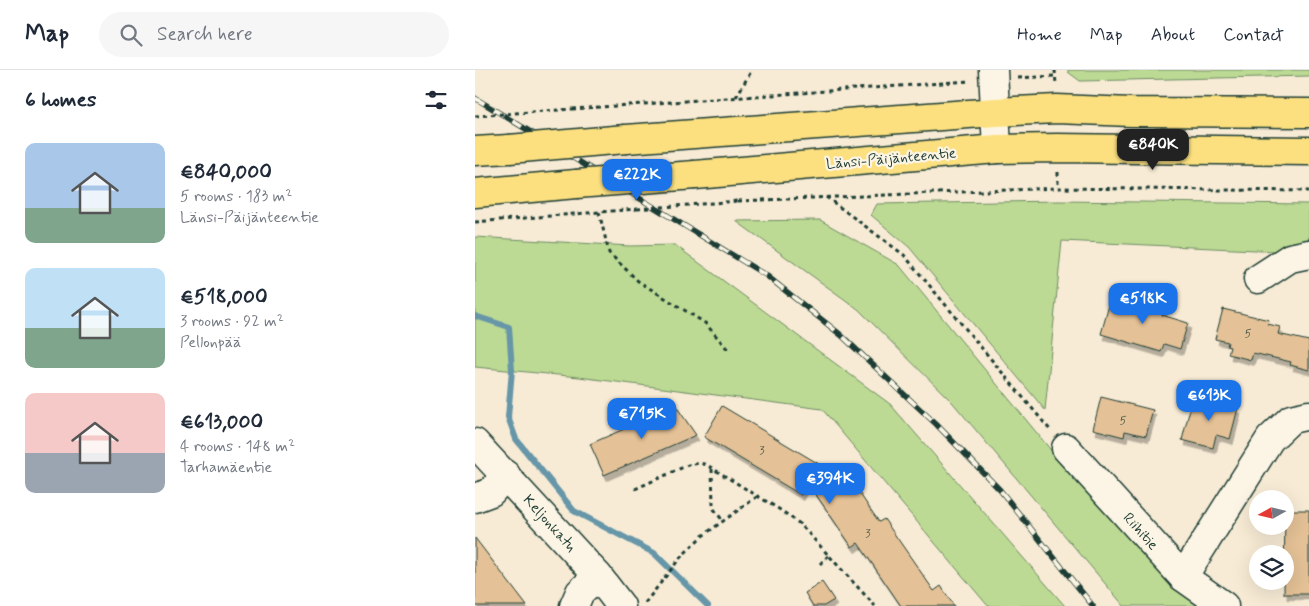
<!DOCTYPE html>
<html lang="en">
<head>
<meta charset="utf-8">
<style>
  :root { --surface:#fff; --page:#f6f6f7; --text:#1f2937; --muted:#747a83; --line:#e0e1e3; --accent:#1a73e8 }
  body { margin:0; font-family:Mynerve,sans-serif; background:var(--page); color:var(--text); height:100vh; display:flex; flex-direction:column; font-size:19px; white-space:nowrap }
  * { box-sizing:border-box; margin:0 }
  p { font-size:16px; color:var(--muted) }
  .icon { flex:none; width:28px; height:28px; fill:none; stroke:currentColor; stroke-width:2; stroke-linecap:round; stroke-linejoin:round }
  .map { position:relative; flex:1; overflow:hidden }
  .drawer { display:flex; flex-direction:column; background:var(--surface); width:475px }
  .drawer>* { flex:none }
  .needle { width:32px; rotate:262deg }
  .controls { position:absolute; left:774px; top:420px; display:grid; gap:10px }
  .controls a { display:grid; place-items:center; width:45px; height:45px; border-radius:50%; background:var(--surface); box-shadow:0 5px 20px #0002; font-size:25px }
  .price { position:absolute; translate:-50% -42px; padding:0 11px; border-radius:10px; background:var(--accent); color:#fff; font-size:16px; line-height:32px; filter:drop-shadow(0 1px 2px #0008) }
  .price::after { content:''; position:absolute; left:50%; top:30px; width:15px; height:11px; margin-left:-8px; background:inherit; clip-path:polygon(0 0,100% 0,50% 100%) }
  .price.on { background:#222; color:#fff }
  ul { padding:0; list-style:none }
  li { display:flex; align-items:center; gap:15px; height:125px; padding:0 25px }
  li span { display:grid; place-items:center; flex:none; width:140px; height:100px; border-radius:10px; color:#555 }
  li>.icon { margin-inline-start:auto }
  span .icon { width:60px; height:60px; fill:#fffc; stroke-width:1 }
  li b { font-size:21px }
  h2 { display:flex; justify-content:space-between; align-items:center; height:60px; padding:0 25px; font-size:21px }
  header { display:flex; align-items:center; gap:30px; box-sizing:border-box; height:70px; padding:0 25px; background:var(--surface); border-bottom:1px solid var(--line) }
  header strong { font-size:24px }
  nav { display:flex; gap:28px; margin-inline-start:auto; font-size:18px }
  .search { width:350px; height:45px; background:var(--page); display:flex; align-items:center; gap:12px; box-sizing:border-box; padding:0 18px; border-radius:28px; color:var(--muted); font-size:19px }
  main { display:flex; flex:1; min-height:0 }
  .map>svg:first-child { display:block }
  .green { fill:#bcda93; stroke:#6e8c64 }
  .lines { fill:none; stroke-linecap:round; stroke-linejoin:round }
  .stream { stroke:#6696a8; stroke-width:6 }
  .building { fill:#e4c196; stroke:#1f3d34; filter:url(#shadow) }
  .minor-casing { stroke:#1f3d34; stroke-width:31 }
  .major-casing { stroke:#1f3d34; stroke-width:31 }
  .path { stroke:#1f3d34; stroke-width:3; stroke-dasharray:4 4; stroke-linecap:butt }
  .minor { stroke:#fcf5e5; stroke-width:28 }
  .major { stroke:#fce080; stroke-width:28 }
  .rail-casing { stroke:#1f3d34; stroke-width:5.5 }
  .rail { stroke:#fcf5e5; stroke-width:4; stroke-dasharray:11; stroke-linecap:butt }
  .major-bridge-casing { stroke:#1f3d34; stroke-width:31; stroke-linecap:butt }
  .path-bridge { stroke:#1f3d34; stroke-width:3; stroke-dasharray:4 4; stroke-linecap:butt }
  .major-bridge { stroke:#fce080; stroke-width:28 }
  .labels { text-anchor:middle; stroke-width:4.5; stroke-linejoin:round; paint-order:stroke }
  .number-label { font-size:12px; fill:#505e4c }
  .street-label { font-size:15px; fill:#1f3d34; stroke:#fcf5e5 }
</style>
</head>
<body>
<header>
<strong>Map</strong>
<div class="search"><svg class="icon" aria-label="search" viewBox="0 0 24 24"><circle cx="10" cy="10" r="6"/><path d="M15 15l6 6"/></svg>Search here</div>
<nav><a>Home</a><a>Map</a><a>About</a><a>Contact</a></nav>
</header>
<main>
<section class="drawer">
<h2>6 homes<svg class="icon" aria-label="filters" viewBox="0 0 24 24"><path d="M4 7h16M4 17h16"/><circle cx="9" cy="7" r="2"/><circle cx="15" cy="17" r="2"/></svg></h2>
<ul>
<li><span style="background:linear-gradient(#a9c7e8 65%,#7fa58c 0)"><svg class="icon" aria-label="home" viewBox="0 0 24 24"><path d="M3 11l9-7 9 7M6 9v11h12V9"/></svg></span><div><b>€840,000</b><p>5 rooms · 183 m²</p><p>Länsi-Päijänteentie</p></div></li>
<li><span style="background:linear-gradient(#bfe0f5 60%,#7fa58c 0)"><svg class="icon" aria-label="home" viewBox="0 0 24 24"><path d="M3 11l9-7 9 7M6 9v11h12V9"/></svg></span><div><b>€518,000</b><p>3 rooms · 92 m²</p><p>Pellonpää</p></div></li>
<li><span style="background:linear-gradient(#f6c9c9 60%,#9aa5b1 0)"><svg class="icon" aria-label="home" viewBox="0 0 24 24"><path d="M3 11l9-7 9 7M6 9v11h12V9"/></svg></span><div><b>€613,000</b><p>4 rooms · 148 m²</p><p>Tarhamäentie</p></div></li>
</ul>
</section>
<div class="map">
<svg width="834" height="536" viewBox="0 0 834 536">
  <defs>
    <filter id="shadow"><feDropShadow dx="3" dy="5.5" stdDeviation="0" flood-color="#0004"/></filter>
  </defs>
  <rect width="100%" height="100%" fill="#f7ebd5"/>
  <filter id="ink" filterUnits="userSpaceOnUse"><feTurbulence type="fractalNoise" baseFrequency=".02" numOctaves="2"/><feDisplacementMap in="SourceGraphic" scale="10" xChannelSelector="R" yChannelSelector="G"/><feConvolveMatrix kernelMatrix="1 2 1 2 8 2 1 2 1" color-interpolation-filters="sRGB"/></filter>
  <g filter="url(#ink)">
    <g class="green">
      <path d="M593,0h241v6l-229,5 -12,-9z"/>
      <path d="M583,131l251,3v40l-32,7 -215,-10 -17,169 -136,-163 -38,-32 6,-11z"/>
      <path d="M345,150l79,45 160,195 145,146h-80l-171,-203 -95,-94 -122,-88z"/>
      <path d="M0,167l155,9 45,-1 215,159 175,202h-77l-166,-197 -243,-32 -104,-10z"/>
    </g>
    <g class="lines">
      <path class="stream" d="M0,246l34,11 3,43 -4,47 8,22 58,72 80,42 54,53"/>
    </g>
    <g class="building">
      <path d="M645,226l44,13 -2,6 26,8 -8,26 -16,-5 -3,8 -60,-18 8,-29 7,2z"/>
      <path d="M748,239l46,11 -1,4 12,3 -2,7 31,7v29l-19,-5 1,-3 -38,-9 -2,7 -23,-6 2,-7 -3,-1 1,-4 -13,-3z"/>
      <path d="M626,327l52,13 -7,26 -21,-5 -1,6 -31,-8z"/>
      <path d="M718,327l45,11 -8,31 -14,-4 -3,13 -31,-8z"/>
      <path d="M201,336l20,29 -92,40 -14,-31z"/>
      <path d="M247,336l117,70 6,-4 34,50 5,-3 50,72 7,-5 13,20h-53l-43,-63 -6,4 -44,-64 -7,12 -97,-58z"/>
      <path d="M810,440h24v84h-25z"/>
      <path d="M0,468l52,68h-52z"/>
      <path d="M347,512l12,18 -10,6h-11l-8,-13z"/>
    </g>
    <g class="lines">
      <defs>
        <g id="minor">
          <path d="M518,0l4,79"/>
          <path d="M783,209l32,-21 19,-4"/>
          <path d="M0,373l123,133 23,30"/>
          <path d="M591,378l117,129 41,29"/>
          <path d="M0,428l16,-6 15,-17"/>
          <path d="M708,507l87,-138 21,-20 18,-4"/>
          <path d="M99,536l6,-14 18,-16"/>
        </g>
        <g id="major">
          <path d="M151,69l370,-27 61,-3 74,3 178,1"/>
          <path d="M0,81l34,-2"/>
          <path d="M220,105l302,-26 60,-1 252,3"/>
          <path d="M0,123l101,-9"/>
        </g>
      </defs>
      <use href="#minor" class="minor-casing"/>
      <use href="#major" class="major-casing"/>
      <g class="path">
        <path d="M580,0l1,15"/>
        <path d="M543,8l37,-2"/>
        <path d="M261,27l16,-27"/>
        <path d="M97,39l398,-28"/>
        <path d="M583,102v16"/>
        <path d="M351,127l78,58 147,176"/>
        <path d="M263,131l320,-13 251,3"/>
        <path d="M124,142l10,41 29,28 67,42 25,29"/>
        <path d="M0,152l162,-13"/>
        <path d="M237,399l1,35 1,5 9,12"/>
        <path d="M160,419l53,-24 12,-2 7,2 75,46 18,13 75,82"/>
        <path d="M345,494l9,-9"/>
        <path d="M170,533l35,-45 21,-21 57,-41"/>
      </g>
      <use href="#minor" class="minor"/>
      <use href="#major" class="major"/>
      <defs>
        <path id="rail" d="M0,28l292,178 74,59 95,89 64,66 93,116"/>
      </defs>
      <use href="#rail" class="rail-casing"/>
      <use href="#rail" class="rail"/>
      <defs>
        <g id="major-bridge">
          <path d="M34,79l117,-10"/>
          <path d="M101,114l119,-9"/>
        </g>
      </defs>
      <use href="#major-bridge" class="major-bridge-casing"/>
      <g class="path-bridge">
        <path d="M0,46l97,-7"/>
        <path d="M162,139l101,-8"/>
      </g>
      <use href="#major-bridge" class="major-bridge"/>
    </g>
  </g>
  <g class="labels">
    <g class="number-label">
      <text x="773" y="267">5</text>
      <text x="648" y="354">5</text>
      <text x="287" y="384">3</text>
      <text x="393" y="467">3</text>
    </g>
    <g class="street-label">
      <text transform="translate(416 88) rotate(-5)" y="5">Länsi-Päijänteentie</text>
      <text transform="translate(75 453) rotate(48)" y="5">Keljonkatu</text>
      <text transform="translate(666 461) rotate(48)" y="5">Riihitie</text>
    </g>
  </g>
</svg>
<div class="controls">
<a><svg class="needle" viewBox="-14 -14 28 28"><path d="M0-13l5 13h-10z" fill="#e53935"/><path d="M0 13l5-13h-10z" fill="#747a83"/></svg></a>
<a><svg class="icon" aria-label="layers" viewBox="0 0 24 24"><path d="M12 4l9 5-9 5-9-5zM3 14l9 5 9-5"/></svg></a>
</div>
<b class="price on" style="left:678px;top:101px">€840K</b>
<b class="price" style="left:162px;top:131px">€222K</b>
<b class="price" style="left:668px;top:255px">€518K</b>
<b class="price" style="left:734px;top:352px">€613K</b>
<b class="price" style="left:167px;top:370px">€715K</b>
<b class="price" style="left:355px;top:435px">€394K</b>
</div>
</main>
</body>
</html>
